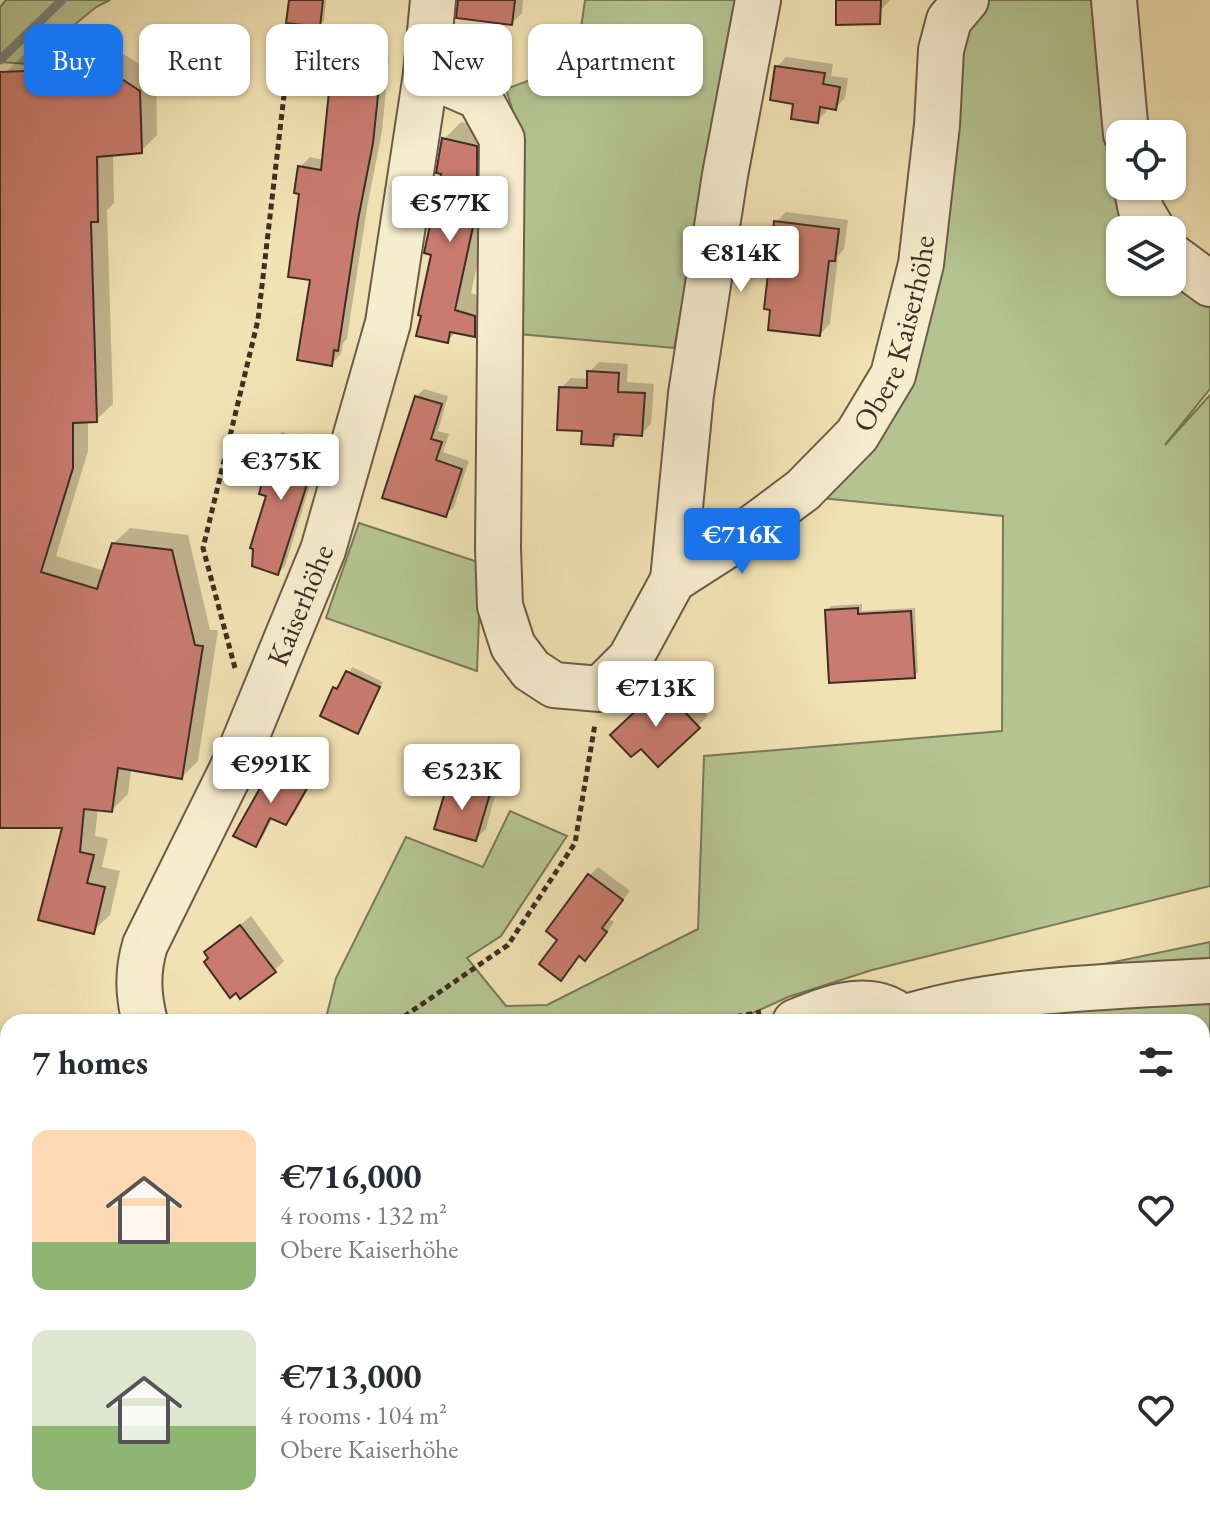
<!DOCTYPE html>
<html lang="en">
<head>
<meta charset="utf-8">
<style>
  :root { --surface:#fff; --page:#f7f7f7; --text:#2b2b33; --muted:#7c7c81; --accent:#1a73e8 }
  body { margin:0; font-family:"EB Garamond",serif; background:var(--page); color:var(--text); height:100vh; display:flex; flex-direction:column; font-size:30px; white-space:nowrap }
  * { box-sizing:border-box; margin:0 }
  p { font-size:26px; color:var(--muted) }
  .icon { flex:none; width:44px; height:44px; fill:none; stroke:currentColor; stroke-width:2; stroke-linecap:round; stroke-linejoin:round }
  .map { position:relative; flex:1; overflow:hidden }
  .details { position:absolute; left:0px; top:1014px; width:1210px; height:512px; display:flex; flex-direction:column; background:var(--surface); border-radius:24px 24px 0 0; box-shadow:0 2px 6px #0004 }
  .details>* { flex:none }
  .hud { position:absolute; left:24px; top:24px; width:800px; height:72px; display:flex; gap:16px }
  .fabs { position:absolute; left:1106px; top:120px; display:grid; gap:16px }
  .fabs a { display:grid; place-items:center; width:80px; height:80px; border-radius:16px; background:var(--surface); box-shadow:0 2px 6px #0004; font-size:40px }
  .price { position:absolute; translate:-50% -68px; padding:0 18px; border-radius:8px; background:#fff; color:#222; font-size:26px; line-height:52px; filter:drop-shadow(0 2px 4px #0008) }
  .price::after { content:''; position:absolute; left:50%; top:48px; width:24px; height:18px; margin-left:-12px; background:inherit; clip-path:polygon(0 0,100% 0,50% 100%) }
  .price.current { background:var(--accent); color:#fff }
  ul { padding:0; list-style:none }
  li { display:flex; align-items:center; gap:24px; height:200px; padding:0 32px }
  li span { display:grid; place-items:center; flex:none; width:224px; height:160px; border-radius:16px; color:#555 }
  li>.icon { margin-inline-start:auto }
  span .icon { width:96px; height:96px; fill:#fffc; stroke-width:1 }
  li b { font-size:34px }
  h2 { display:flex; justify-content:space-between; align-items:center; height:96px; padding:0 32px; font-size:34px }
  .pill { padding:0 28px; border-radius:16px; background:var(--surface); box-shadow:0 2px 6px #0004; font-size:28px; line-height:72px }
  .pill.current { background:var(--accent); color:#fff }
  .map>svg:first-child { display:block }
  .green { fill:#b4c491; stroke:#7a795a; stroke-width:2 }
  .shadow { fill:#0003 }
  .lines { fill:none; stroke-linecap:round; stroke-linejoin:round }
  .stream { stroke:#7a827d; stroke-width:9 }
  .river { stroke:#a1bab9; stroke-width:52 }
  .building { fill:#c87b6e; stroke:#402e24; stroke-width:2 }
  .minor-casing { stroke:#6c5b48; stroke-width:48 }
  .major-casing { stroke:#402e24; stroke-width:48 }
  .path { stroke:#402e24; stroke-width:5; stroke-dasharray:6 4; stroke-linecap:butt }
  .minor { stroke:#f6ecce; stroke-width:44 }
  .major { stroke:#f1e2b3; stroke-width:44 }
  .labels { text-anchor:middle; stroke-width:7; stroke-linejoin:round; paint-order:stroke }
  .street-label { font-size:30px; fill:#402e24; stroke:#f6ecce }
</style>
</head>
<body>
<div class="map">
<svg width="1210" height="1526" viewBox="0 0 1210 1526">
  <rect width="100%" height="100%" fill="#f1e2b3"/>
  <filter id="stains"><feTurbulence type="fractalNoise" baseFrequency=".0025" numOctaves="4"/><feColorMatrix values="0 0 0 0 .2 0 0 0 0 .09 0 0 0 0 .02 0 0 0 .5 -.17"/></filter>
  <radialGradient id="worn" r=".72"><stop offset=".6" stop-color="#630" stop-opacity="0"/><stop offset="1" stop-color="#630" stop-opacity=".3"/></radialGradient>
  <g class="green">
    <path d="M6,0h104l-14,7 -69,57 -27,-2v-55z"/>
    <path d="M585,0h156l-67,348 -155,-14 2,-196 -15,-49 70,-26z"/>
    <path d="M979,0h124l17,140v46l22,44h-22v52h52l38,7v100l-45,56 45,-50v491l-338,84 -84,27 -55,25h-408l11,-44 70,-141 77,30 27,-56 57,25 -66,100 -34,22 39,48 41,-1 151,-76 6,-173 298,-25 1,-215 -193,-19 61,-55 78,-383z"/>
    <path d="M359,523l122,40 -4,108 -151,-53z"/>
    <path d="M1210,942v92h-8v-12h-144l-30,-42z"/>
  </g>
  <g class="shadow">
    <path d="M291,0h35l-2,21 -5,4z"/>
    <path d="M475,0h48l-1,13 -10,10z"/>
    <path d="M838,0h52l-20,22z"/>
    <path d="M122,53l34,22 1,60 -16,16 -28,3 1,49 -7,7 6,194 -17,16h-8v31l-32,105 49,15 8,-27 17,-16 58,7 22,95h8l-20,131 -16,16 -51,-8 -3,25 -16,16 -14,-2 -3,28 13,3 -6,28 18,4 -10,44 -17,16 -28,-105h-65v-742l5,-11 17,-17z"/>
    <path d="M344,53l45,5 -7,73 -15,77 -20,131 -4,4 -2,11 -9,9 -20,-84 -12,-112 10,-10 14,3 10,-97z"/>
    <path d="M786,57l47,7 -2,12 17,2 -3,20 -9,9 -9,-1 -1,6 -9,9 -22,-19 -18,-35z"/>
    <path d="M461,122l33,7 -1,65 -22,99 21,6v18l-18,18 -17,-4 -10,10 -13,-88 9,-80 1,-34z"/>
    <path d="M786,212l62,8 -4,29 -6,7 -8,68 -10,10 -48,-26 4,-86z"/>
    <path d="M599,362l29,2 -1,18 27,2 -3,40 -10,10h-19l-10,10 -28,-15 -23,-41 10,-10 18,1v-7z"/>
    <path d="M424,389l24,7 -10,35 11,3 -6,18 26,9 -15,46 -9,8 -29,-118z"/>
    <path d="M282,432l41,11 -38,123 -7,7 -9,-79 -7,-2 13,-53z"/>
    <path d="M862,604v7l53,-3 3,64 -4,4 -87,-65 4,-5z"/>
    <path d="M352,667l31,15 -25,50 -23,-44 4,-4 3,1z"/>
    <path d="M672,679l36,37 -49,48 -18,-18 -28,-11z"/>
    <path d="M281,759l34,17 -21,39 -8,8 -13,-6 -10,20 -8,8 7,-55 -4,-8 12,-10z"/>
    <path d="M459,773l39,11 -12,45 -10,10 -26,-56z"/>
    <path d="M598,867l32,24 -21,28 5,3 -20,27 -14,5 -11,15 20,-93z"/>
    <path d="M251,916l33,45 -10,10 -64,-13 -3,-6z"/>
    <path d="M0,1423l2,81h6v14h100l7,6 44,2h-159z"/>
    <path d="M1202,1444l8,1v21l-8,2z"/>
    <rect x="197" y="1518" width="54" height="8"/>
    <rect x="313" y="1518" width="197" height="8"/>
    <path d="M547,1518h58l1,8h-58z"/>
    <path d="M728,1518h131l-1,6 5,2h-135z"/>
    <path d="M981,1518h29l-8,7z"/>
  </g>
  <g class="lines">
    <g class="stream">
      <path d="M0,60l62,-60"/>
      <path d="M1150,1518l5,8"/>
    </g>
    <g class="river">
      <path d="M0,1399l8,2"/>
      <path d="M1202,1432l8,2"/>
    </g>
  </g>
  <g class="building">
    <path d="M289,0h34l-3,27 -34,-4z"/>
    <path d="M458,0h57l-3,25 -56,-7z"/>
    <path d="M836,0h45l-1,24 -44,1z"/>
    <path d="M332,62l49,5 -8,76 -15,77 -20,131 -4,-1 -2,16 -35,-6 13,-80 -22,-3 11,-83 -5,-1 4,-27 23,4z"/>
    <path d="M775,66l50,7 -2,11 17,3 -4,23 -16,-3 -2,16 -27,-4 2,-15 -23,-4z"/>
    <path d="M105,68l35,23 2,62 -45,4 1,65h-7l6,200 -24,1v45l-32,104 56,17 15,-46 60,7 23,95 8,1 -21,133 -64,-11 -6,44 -28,-3 -4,43 14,3 -7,28 18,4 -11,47 -56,-14 24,-92h-62v-756z"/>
    <path d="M442,138l35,8v36l-4,14 3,1v16l-21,97 20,6v21l-25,-5 -2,11 -32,-7 5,-20 -3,-1 13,-60 -7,-2 17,-79 -5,-1z"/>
    <path d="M774,221l65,8 -4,32h-6l-9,75 -52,-6 2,-20 -6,-1z"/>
    <path d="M587,371l32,2 -1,19 27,1 -3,43 -28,-2 -1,12 -32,-2 1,-13 -25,-1 2,-43 28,1z"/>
    <path d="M415,396l27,8 -11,35 11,3 -6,18 26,9 -16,48 -64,-19z"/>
    <path d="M273,438l45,12 -40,125 -26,-9 1,-17 -3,-1 16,-52 -7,-2z"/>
    <path d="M858,608v6l53,-3 4,67 -86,5 -4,-73z"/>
    <path d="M346,671l34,16 -22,47 -38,-18 13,-29 4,2z"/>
    <path d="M661,687l39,41 -42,39 -17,-18 -10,8 -21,-22z"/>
    <path d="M271,766l38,19 -23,40 -16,-7 -14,29 -23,-11 26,-46 -3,-9 10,-3z"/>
    <path d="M448,782l42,12 -14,47 -42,-12z"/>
    <path d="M588,874l35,26 -21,28 5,4 -22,29 -6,-5 -18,25 -22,-17 18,-24 -11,-9z"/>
    <path d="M240,925l36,47 -36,27 -4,-6 -6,5 -26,-36 4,-4 -4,-6z"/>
  </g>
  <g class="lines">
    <defs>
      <g id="minor">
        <path d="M1114,0l12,134"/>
        <path id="s1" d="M426,74l53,23 23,42 -4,409 2,58 13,40 18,24 23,15 46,4 30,-30 43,-79 67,-43 63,-47 54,-55 36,-60 28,-111 16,-139 4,-75 8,-30 17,-20"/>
        <path d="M1136,186l5,24 12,20"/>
        <path d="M1172,256l38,28"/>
        <path d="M673,580l18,-186 34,-219 33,-175"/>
        <path d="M903,1018c99,-30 204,-31 307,-37"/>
        <path id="s2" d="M145,1022c-7,-27 -8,-50 0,-77l93,-188 85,-207 65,-227 38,-249 7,-74"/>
        <path d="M795,1022c34,-15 81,-33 111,0"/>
        <path d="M0,1074l8,1"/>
        <path d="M1202,1400l8,3"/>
        <path d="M1202,1493h8"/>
        <path d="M702,1518l1,8"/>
        <path d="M1071,1521l13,-3"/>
        <path d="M890,1524l3,2"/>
        <path d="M280,1526v-8"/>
        <path d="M1027,1526l17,-8"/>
      </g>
      <g id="major">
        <path d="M1202,1061l8,-1"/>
        <path d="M0,1251l8,1"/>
      </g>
    </defs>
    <use href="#minor" class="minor-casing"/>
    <use href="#major" class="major-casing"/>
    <g class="path">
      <path d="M235,668l-32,-120 55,-228 33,-285"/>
      <path d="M396,1022l112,-77 67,-102 20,-119"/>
      <path d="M707,1022l54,-10"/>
    </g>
    <use href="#minor" class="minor"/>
    <use href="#major" class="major"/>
  </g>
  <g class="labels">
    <g class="street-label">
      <text dy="10" stroke="none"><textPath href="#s1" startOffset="1196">Obere Kaiserhöhe</textPath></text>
      <text dy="10" stroke="none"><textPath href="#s2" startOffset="452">Kaiserhöhe</textPath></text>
    </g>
  </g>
  <rect width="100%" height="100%" filter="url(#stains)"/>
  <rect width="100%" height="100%" fill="url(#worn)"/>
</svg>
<div class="fabs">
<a><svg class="icon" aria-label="locate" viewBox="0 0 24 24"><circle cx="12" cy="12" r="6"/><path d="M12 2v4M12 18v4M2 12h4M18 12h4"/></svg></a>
<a><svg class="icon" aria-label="layers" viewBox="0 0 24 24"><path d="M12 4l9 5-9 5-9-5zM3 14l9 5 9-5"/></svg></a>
</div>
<b class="price" style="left:450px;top:244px">€577K</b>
<b class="price" style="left:741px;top:294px">€814K</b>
<b class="price" style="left:281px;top:502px">€375K</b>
<b class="price current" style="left:742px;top:576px">€716K</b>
<b class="price" style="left:656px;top:729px">€713K</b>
<b class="price" style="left:271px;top:805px">€991K</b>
<b class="price" style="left:462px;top:812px">€523K</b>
<div class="hud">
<a class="pill current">Buy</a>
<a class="pill">Rent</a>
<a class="pill">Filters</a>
<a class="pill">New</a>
<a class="pill">Apartment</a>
</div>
<section class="details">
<h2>7 homes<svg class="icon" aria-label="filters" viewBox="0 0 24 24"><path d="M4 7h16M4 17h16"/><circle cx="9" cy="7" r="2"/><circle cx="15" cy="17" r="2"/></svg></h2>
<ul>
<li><span style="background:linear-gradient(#ffd9b3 70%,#8fb573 0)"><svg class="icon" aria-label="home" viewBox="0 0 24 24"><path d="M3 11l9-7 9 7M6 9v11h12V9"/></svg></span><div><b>€716,000</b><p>4 rooms · 132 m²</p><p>Obere Kaiserhöhe</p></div><svg class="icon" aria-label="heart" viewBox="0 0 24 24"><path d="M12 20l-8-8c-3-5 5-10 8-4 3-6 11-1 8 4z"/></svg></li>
<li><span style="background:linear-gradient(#dfe7d0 60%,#8fb573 0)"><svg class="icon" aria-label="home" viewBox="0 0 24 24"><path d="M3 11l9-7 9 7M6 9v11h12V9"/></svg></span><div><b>€713,000</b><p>4 rooms · 104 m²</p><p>Obere Kaiserhöhe</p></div><svg class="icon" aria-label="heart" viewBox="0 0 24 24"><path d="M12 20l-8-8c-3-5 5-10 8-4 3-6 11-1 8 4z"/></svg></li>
</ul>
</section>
</div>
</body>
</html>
